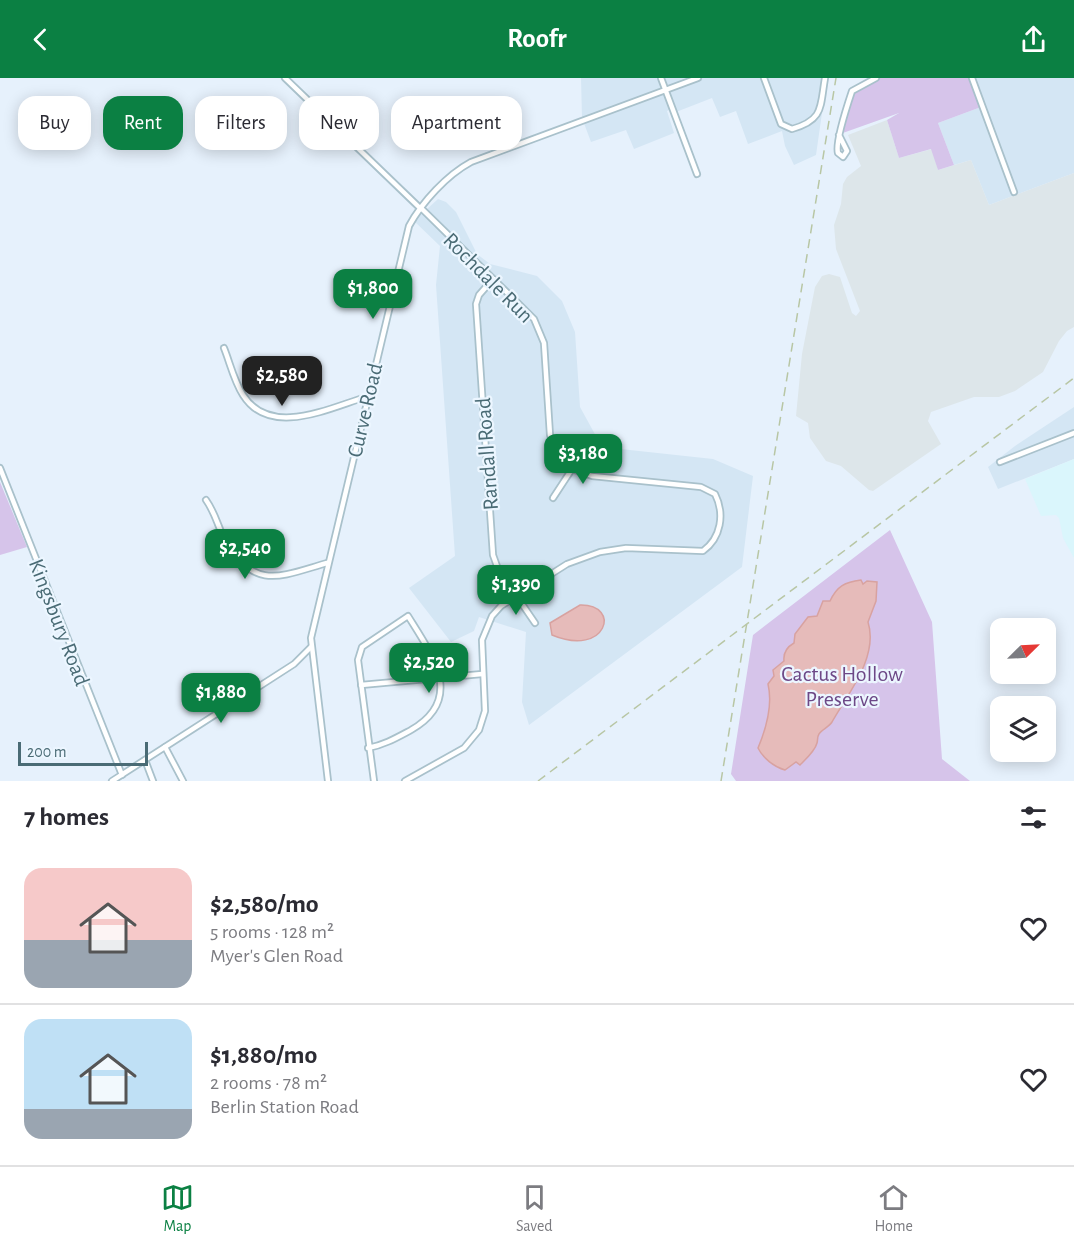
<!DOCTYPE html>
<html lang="en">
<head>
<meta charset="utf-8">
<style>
  :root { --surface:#fff; --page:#f7f7f7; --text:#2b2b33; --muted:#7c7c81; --line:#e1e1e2; --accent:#0b8043 }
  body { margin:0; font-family:"Alegreya Sans",sans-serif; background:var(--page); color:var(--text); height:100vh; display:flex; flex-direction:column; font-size:22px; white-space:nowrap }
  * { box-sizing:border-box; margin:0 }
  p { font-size:20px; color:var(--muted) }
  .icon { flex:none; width:33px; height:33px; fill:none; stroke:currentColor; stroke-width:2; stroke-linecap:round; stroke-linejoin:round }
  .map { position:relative; height:703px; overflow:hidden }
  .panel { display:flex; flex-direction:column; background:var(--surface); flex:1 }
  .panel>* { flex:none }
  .top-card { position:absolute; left:18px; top:18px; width:600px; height:54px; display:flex; gap:12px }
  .needle { width:39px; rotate:66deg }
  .tools { position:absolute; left:990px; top:540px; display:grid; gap:12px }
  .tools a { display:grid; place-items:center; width:66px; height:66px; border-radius:12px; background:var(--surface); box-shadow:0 3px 15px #0003; font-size:30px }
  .scale { position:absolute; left:18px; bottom:15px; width:130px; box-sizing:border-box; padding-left:6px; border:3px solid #4a6b75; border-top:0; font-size:16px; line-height:21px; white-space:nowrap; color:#4a6b75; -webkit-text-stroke:4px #ecf6ff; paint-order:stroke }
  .price { position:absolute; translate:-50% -51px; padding:0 14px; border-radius:12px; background:var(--accent); color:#fff; font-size:20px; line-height:39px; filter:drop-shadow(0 2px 3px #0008) }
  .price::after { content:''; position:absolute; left:50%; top:36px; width:18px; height:14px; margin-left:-9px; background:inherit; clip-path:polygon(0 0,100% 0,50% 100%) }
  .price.on { background:#222; color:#fff }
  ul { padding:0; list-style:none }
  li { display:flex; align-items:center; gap:18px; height:150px; padding:0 24px }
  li+li { border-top:2px solid var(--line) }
  li span { display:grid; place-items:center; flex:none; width:168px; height:120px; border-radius:18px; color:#555 }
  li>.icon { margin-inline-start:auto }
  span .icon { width:72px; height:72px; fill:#fffc; stroke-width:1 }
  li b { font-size:26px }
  h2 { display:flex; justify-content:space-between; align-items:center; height:72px; padding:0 24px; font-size:26px }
  .pill { padding:0 21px; border-radius:18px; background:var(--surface); box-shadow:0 3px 15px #0003; font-size:21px; line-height:54px }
  .pill.on { background:var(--accent); color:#fff }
  header { display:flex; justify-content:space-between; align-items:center; height:78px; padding:0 24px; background:var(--accent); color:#fff; font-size:27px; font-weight:700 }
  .tabs { display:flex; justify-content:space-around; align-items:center; height:84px; border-top:2px solid var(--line); background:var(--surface); font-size:16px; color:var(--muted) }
  .tabs a { display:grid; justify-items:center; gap:3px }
  .tabs .on { color:var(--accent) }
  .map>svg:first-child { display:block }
  .residential { fill:#d4e6f4 }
  .commercial { fill:#daf6fc }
  .industrial { fill:#dde6ea }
  .green { fill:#d6c4ea }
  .water { fill:#e6bbba; stroke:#d8a2a0; stroke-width:1.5 }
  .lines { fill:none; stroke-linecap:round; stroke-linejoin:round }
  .minor-casing { stroke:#a9c1cb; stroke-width:8 }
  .minor { stroke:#fff; stroke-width:4.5 }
  .rail { stroke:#b8c6a4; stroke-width:1.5; stroke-dasharray:9 6; stroke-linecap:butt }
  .labels { text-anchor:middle; stroke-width:4.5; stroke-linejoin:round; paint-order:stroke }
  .street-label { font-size:22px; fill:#4a6b75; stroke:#ecf6ff }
  .park-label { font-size:22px; fill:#6d4887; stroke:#ecf6ff }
</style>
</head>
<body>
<header><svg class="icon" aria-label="back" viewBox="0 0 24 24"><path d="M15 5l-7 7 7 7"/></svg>Roofr<svg class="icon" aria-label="share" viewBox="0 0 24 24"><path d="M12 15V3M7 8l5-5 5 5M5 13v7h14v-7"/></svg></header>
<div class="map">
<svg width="1074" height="703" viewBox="0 0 1074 703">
  <rect width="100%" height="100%" fill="#e6f1fc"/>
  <g class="residential">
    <path d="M581,0h246l-11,77 -22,10 -9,-19 -3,-15 -34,13 -12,-33 -16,6 -8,-19 -36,14 -2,-4 -7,3 7,22 -40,16 -8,-19 -35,12 -9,-24z"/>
    <path d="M970,0h104v95l-85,32 -18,-45 -17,5 -16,-42 43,-16z"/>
    <path d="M438,121l8,3 10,10 21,42 13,10 47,12 25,25 13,31 5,75 22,40 111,12 40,17 -11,91 -213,158 -7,-23 4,-70 -47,-15 -5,14 -23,11 -42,-54 46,-32 -19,-271 4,-39 -26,-25z"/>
    <path d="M1074,329v52l-76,30 -10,-22 27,-21z"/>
  </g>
  <path class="commercial" d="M1074,381v99l-11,-20 -4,-20 -3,-3 -15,1 -16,-37z"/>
  <path class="industrial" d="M887,42l12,38 33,-9 6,21 33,-10 18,45 85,-32v154l-7,4 -8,10 -16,31 -28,19 -16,6h-25l-43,15 -3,9 13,23 -68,47 -4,-1 -28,-24 -15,-5 -16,-23 -2,-15 -12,-7 6,-62 13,-67 7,-11 7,-2 11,3 12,36 4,3 4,-5 -24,-62 -2,-24 7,-21 2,-20 4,-7 14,-11 -13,-31z"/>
  <g class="green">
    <path d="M878,0h92l11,29 -43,16 16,42 -16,5 -7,-21 -32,9 -12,-38 12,-7 -59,21 13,-42z"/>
    <path d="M0,404l27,65 -27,8z"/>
    <path d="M890,452l42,92 10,137 28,22h-234l-5,-7 22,-139z"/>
  </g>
  <g class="water">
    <path d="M861,502l2,4 4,-3 10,1 -1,19 -8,21c11,35 -21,73 -36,100 -3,5 -11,8 -13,12 -2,3 -1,6 -2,9 -2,8 -11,16 -17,22l-4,-3 -11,8c-11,-3 -22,-12 -27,-22 8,-19 15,-43 10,-64l6,-8 -1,-6 11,-9c-1,-9 3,-14 10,-18l1,-9 13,-17 9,-1 6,-15h7c7,-15 15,-19 31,-21z"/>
    <path d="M580,527c42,-1 27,53 -28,30l-2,-12z"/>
  </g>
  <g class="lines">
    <defs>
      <g id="minor">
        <path d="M285,0l136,131"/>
        <path d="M661,0l36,96"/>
        <path d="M764,0l17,46 11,5c32,-9 28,-22 33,-51"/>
        <path d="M972,0l42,114"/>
        <path d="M839,57l8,16 -4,6 -5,-4c-3,-10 10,-50 14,-62l24,-13"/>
        <path d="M493,201l-14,16 -3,9 17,251 5,14 37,54"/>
        <path d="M224,270c6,15 10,33 19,47 27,43 86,13 123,2"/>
        <path d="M1000,384l74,-29"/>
        <path d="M0,390l122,307"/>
        <path d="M553,420l19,-29"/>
        <path d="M206,422c10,14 12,28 20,42 29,49 55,34 101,21"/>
        <path d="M361,607l121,-11"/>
        <path d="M165,669l18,34"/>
        <path d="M368,670c16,-3 28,-10 43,-18 54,-31 22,-74 -3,-114l-46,31 -4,13 16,121"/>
        <path d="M145,682l8,21"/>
        <path d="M112,703l182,-117 17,-17"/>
        <path d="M328,703l-17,-143 98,-412c13,-24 38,-51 62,-64l227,-84"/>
        <path d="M405,703l59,-33 15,-18 6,-19 -3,-71 10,-24 9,-10 66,-42 33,-12 26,-4 77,3c18,-13 22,-37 12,-57l-14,-7 -109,-11 -20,-7 -6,-5 -7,-7 -9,-22 -6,-92 -10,-24 -113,-111"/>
      </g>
    </defs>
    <use href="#minor" class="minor-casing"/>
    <use href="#minor" class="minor"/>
    <g class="rail">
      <path d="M538,703l536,-403"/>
      <path d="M721,703l115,-703"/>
    </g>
  </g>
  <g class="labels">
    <g class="street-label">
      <text transform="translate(489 199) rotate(45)" y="8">Rochdale Run</text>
      <text transform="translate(364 332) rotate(-77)" y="8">Curve Road</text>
      <text transform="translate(486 376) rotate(-94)" y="8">Randall Road</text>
      <text transform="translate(60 544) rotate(69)" y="8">Kingsbury Road</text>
    </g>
    <g class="park-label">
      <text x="842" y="603">Cactus Hollow<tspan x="842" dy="25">Preserve</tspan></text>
    </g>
  </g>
</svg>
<div class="tools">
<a><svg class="needle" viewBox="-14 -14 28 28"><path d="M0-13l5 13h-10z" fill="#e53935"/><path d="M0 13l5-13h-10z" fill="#7c7c81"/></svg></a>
<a><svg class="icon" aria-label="layers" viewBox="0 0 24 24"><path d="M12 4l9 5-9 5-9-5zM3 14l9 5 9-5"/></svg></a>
</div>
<div class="scale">200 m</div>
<b class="price" style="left:373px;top:242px">$1,800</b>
<b class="price on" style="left:282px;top:329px">$2,580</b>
<b class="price" style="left:583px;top:407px">$3,180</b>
<b class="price" style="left:245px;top:502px">$2,540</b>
<b class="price" style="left:516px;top:538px">$1,390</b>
<b class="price" style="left:429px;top:616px">$2,520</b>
<b class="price" style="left:221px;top:646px">$1,880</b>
<div class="top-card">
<a class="pill">Buy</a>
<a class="pill on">Rent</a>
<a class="pill">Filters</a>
<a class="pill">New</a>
<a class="pill">Apartment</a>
</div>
</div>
<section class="panel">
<h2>7 homes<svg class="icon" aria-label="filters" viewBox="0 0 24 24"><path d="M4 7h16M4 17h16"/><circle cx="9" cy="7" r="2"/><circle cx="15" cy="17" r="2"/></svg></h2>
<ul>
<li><span style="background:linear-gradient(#f6c9c9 60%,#9aa5b1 0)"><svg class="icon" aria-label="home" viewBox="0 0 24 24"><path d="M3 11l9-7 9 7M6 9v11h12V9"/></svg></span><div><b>$2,580/mo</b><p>5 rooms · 128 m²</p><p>Myer's Glen Road</p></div><svg class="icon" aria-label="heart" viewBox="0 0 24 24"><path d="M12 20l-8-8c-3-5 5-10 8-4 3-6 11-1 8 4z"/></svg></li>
<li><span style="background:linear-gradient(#bfe0f5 75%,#9aa5b1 0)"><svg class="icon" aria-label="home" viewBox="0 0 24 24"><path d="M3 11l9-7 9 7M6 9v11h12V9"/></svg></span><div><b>$1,880/mo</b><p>2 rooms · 78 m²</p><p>Berlin Station Road</p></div><svg class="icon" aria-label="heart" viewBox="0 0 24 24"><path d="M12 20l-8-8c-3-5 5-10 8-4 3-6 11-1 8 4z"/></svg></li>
</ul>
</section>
<nav class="tabs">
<a class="on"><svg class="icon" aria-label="map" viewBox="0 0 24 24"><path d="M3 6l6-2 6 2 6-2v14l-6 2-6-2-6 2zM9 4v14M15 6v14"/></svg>Map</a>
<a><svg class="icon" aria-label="saved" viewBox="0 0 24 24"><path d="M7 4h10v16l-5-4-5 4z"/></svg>Saved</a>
<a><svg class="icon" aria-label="home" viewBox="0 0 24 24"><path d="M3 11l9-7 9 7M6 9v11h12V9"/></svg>Home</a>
</nav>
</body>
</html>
